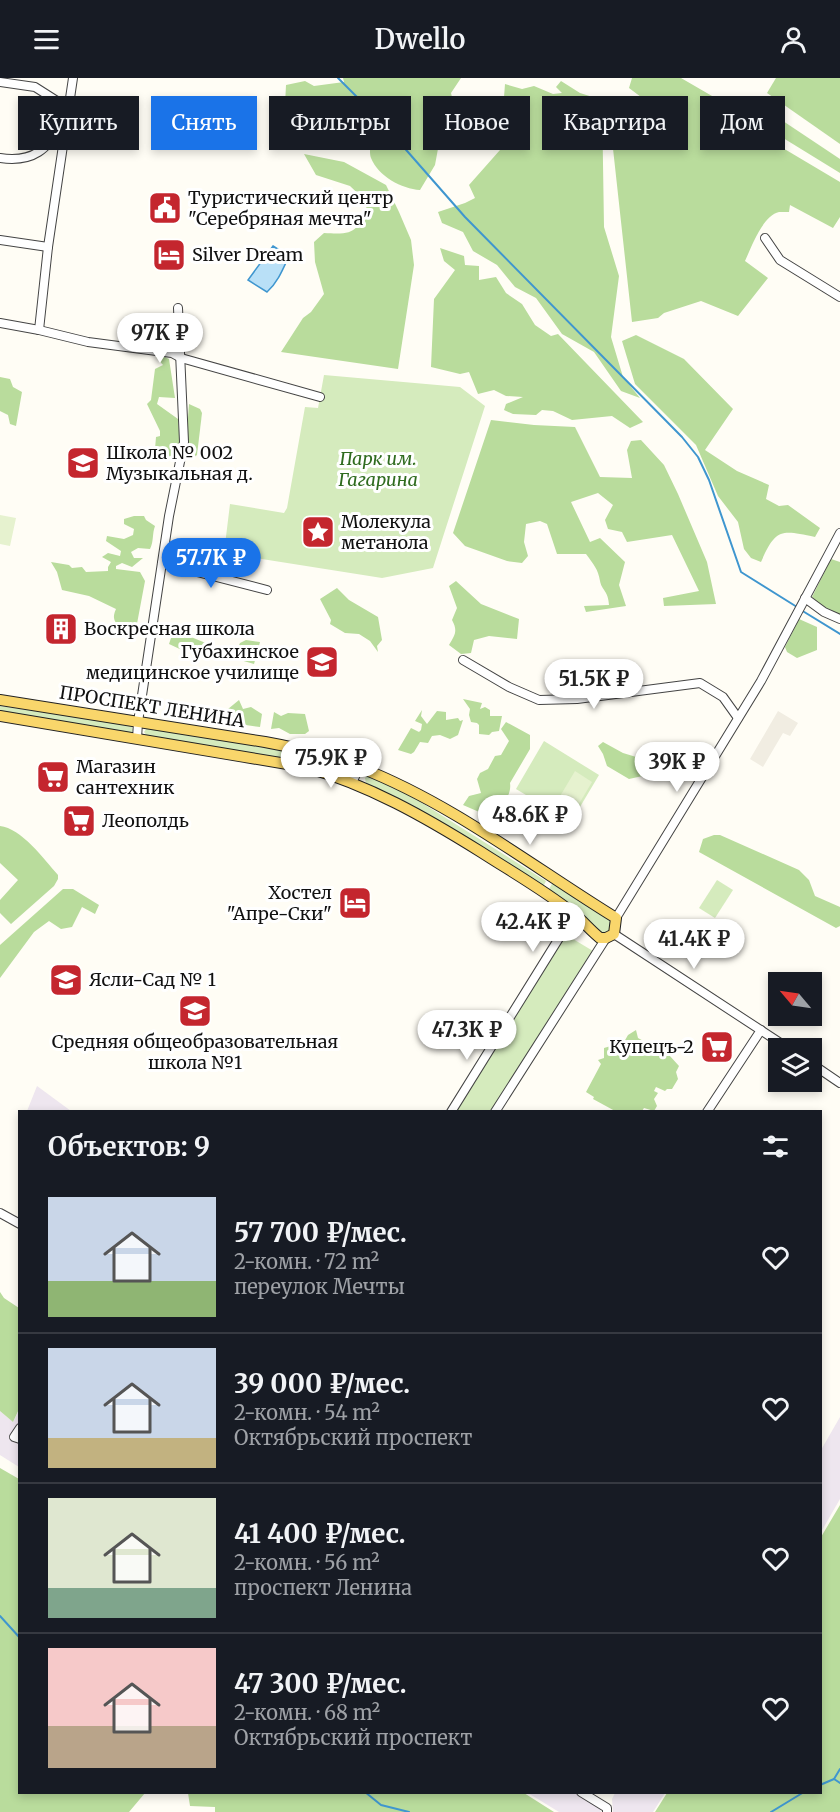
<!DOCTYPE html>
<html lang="ru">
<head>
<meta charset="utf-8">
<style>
  :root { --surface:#171b24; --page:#242831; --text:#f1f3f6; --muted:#9ea1a6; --line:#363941; --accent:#1a73e8 }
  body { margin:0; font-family:Merriweather,serif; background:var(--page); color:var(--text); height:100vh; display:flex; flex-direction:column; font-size:22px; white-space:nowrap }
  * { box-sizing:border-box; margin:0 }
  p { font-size:20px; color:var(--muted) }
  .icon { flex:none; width:33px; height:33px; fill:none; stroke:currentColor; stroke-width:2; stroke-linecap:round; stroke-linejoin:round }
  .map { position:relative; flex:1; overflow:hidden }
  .drawer { position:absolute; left:18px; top:1032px; width:804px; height:684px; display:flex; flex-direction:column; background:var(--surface); border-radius:0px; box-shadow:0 3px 9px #0003 }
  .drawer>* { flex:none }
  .top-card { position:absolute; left:18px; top:18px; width:804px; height:54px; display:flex; gap:12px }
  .needle { width:39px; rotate:299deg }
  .fabs { position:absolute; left:768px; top:894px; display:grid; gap:12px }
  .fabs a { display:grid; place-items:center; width:54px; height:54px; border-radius:0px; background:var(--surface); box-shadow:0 3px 9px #0003; font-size:30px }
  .price { position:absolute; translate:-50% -51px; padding:0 14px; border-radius:21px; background:#fff; color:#222; font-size:20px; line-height:39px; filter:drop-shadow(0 2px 3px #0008) }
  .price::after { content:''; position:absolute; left:50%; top:36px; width:18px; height:14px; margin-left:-9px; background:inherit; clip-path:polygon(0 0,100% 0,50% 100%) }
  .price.current { background:var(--accent); color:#fff }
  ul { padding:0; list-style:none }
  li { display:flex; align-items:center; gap:18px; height:150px; padding:0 30px }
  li+li { border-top:2px solid var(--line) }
  li span { display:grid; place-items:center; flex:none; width:168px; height:120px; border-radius:0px; color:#555 }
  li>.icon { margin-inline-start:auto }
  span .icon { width:72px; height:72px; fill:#fffc; stroke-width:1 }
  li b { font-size:26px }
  h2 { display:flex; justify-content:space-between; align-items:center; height:72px; padding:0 30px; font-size:26px }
  .pill { padding:0 21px; border-radius:0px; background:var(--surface); box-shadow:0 3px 9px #0003; font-size:21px; line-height:54px }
  .pill.current { background:var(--accent); color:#fff }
  header { display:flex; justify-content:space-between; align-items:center; height:78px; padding:0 30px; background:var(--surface); font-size:27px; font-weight:600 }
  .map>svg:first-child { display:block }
  .industrial { fill:#eee6ef }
  .green { fill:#d5ebbd }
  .forest { fill:#b9dc9c }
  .pitch { fill:#e6f2cf }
  .plaza { fill:#f1ede2 }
  .water { fill:#b9e0f7; stroke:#3f96cf; stroke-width:1.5 }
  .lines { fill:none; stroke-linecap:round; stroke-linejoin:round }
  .stream { stroke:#3f96cf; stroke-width:2 }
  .minor-casing { stroke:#444; stroke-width:10 }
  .major-casing { stroke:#222; stroke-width:12 }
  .minor { stroke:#fff; stroke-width:8 }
  .major { stroke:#f9d66b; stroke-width:10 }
  .labels { text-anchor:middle; stroke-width:6; stroke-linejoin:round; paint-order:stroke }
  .poi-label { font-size:18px; fill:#111; stroke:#fff; text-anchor:start }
  .park-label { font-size:18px; font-style:italic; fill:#2f6b1f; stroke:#fff }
  .street-label { font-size:18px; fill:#111; stroke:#fff }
</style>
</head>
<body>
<header><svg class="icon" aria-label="menu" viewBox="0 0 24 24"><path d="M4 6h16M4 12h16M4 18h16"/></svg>Dwello<svg class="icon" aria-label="person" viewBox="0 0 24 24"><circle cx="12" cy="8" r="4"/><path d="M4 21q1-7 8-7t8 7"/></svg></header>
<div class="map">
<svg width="840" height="1734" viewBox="0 0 840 1734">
  <rect width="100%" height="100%" fill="#fffdf5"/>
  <g class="industrial">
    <path d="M37,1008l34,25h-44z"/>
    <path d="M19,1332v57l-19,-12v-44l13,11z"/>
    <path d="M840,1339v82l-19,33v-82z"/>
    <path d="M528,1715h50l21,13 2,6h-42z"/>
    <path d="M615,1715v-1l50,1 -12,19h-40l-1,-13z"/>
  </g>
  <g class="green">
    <path d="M324,297l136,12 25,19 -52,162 -51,10 -158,-25 6,-49 54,9 3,-5 18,-101 13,1z"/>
    <path d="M0,628l131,19 2,5 -1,3 -132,-20z"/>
    <path d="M147,650l142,23 62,17v4l-2,3h-3l-59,-16 -140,-23 -3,-4z"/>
    <path d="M544,663l55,34 -28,47 -55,-33z"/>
    <path d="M367,698l44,20 135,85 -3,6 -177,-103 -1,-6z"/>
    <path d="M717,802l16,10 -18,28 -16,-10z"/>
    <path d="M552,806h2l56,36 1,5 -1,7 -7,2 -54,-45z"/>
    <path d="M563,855l30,18 -102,160 -38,1z"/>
  </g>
  <g class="forest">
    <path d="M343,0h118l-10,15 3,13 -12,21 -7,38 -15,25c-18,-1 -42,-14 -49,-32 -2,-5 0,-10 -2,-14 -3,-10 -12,-15 -21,-19l-8,16 -9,3 -7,-3 -9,-23 -30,-13 1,-20 19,-4 9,5 30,-4z"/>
    <path d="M632,0h49l50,29 -3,21h16l-2,-16 17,-7 81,54v14l-65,-40 -4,8 69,41v35l-7,11 -43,-23 -1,7c-3,0 -7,0 -10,0 -16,3 -28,36 -34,49l23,17 -30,38 -37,-15 -37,12 -6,5 -26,4 -24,-219 33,-6 -12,-9z"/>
    <path d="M776,0h64v66l-73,-51z"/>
    <path d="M561,3l19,12 22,7 2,127 15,49 -8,61 12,40 17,21 -19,-7 -27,-39 -32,-18 -26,-36 -21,-11 -18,-22 -24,-14 -10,-19 -21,-9 -4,-11 27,-9 10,-5 -6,-13 31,-35 5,-66 17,5 12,-3 19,8 9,-1 -6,-6z"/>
    <path d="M304,76l40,8 42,23 13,27 12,28 3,25 -16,104 -117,-17 22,-34 8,-6 13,-18 -9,-32 -1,-20 10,-9c32,2 33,-1 44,-30l-18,-17 -34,-11z"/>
    <path d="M440,170l24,8 1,9 14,1v14l17,-3 10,16 16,11 13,21 16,11 7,-2 85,88 -13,6 -18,-12 -40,4 -19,-9 -11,-1 -6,5 -23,-1 -9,-4 2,-6 17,-7 -17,-1 -12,-6 -16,4 -9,-22 -9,2 -29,-7 3,-68 21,-29 -11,-9z"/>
    <path d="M636,257l48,24 49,50 -28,41 32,21 32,14 -3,14 13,7 9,-1 32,23 -5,9c-34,-7 -39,-9 -54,25l-10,-4 -7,-9 -6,-27 -20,-26 -22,-51 -61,-61 -13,-43z"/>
    <path d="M161,277l8,4 6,39 -16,-1 -2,7 21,15 2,23 -5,18 -20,-11 1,-12 4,-1v-5l-13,-27 4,-4 4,-31 8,-4 -7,-8z"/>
    <path d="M0,299l10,2 3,8 9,5 -6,34 -6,-2 -2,-9 -8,-4z"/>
    <path d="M189,326l11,5 2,4 -5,42 -7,5 -5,-1z"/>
    <path d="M491,342l43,5 41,2 25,50 32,1 -5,-28 4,-9 10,-1 23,25 14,29 29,68 9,42 -52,2 -1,-8 36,-7 -27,-56 -45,7 -5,-10 -14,-3 -3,-9 8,-15 -15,-12 -27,9 19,40 10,-4 25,24 -6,23 7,21 -40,6 -2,-6 25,-1c-1,-15 -7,-14 -9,-24 -2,-12 -6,-16 -14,-27h-29l-10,-30 -7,-3 -14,3 -2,18 4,14 -6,7 -15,-2 -42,-15 -12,-13z"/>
    <path d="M134,438h10l2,4 9,6c-3,8 -1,15 -5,23l-12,-1 -7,4 3,6h9l-11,9 -10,-4 -6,3v3l24,3 5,9 -9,48 -11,-3 -5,2c-6,-7 -8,-10 -4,-19l-27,-13 -27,-6 -5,-18 -6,-10 18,3 3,3 10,-1 4,5 22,-1v-4l3,-5 -9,-5 6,-4 12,3 1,-5 -15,-10 1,-5 17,3 9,-4 1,-6 -10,-5v-5z"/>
    <path d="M831,481l9,3v53l-13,-4 -15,-14z"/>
    <path d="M456,503l25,23 38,15 -2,20 -28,-3 -15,4 -3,13 -10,1 -12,-9c6,-10 9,-14 3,-25l5,-12 -8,-22z"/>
    <path d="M337,510l12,12 29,17 4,23 -5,6 1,6 -8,-11 -11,-7 -14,-1 -15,-9 1,-4 -11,-21z"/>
    <path d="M799,541l18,8v23l-20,8 -10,-6 -2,-5z"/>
    <path d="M191,559l27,11 18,4 4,-9 6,-3 14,2 -6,22 -45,-13h-25l-15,-7 2,-6z"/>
    <path d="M463,621l19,4 -2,6 5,-2 5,3v6h12l-3,15 -7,1 -3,3 -10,-1v-9l-2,-2 -6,-1 -2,-7 1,-6z"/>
    <path d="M239,622l4,9 8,-2 11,7 -2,13 -63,-9 -1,-4 32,-5z"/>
    <path d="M422,632l-1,6 6,8 10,-13 9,1v8l12,-2 2,3 3,-1 -5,15 -8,4 -10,-4 -8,1 -4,7 -8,-1 -6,10 -3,2 -13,-4 13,-22 8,4 2,-2 1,-6 -7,-3z"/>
    <path d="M274,634l7,4 7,-3 17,1 4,17 -4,3h-15l-11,-6 -8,1z"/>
    <path d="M506,644l24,13v14l-20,34c2,12 -9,26 -17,35l-30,-13 6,-9 12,-3 -4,-14 3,-6 8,-4 7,-13 6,-1 8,-14 -8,-12z"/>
    <path d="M603,664l20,11 23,7 1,15 -18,4 -22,-13 -4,-12 -5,-8z"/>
    <path d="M0,748c21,2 44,33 58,49v4l-4,7 -43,38 -11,-11v-13l18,-20 -18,-17z"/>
    <path d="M714,757h6l79,35 10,10 6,16 25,11v19l-4,2 -137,-76 4,-13z"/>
    <path d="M63,811h10l26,16 -4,9 -13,-7 -10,20 -11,2 -12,-8 -15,11 -34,46v-33z"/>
    <path d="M636,952l2,8 31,17 10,11 -3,6 2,7 -6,10h-5l-2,2 -9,-4 -2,4 4,2 -4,6 3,7 -3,5 -10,-3 -2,3h-27l-22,-12 1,-2 -8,-5 15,-28 -3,-4 6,-2v-10l20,-6 4,-7z"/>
    <path d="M0,1214l4,6 15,10v101l-6,13 -13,-11z"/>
    <path d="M0,1390l19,11 1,313 125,1 -16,19h-129z"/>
    <path d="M840,1427v307h-185l12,-19 153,-1 1,-255z"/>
    <path d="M188,1715h336l30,19h-339v-5l-25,-1z"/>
  </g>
  <g class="pitch">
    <path d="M0,437l16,3 -6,28 -10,-2z"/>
    <path d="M575,693l17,11 -19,32 -17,-11z"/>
  </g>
  <path class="plaza" d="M778,633l20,12 -8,13 -7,-3 -20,34 -13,-8z"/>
  <path class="water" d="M273,168l16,10c-6,13 -11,26 -22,36l-19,-12z"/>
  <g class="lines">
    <g class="stream">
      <path d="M338,0l41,41 86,98 217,220 16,20 11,23 32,92 56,35"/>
      <path d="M801,532l39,24"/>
      <path d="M0,1538l20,22"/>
      <path d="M834,1701l6,-10"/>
      <path d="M820,1707l14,-6 6,4"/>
      <path d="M365,1714l16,13 28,7"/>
      <path d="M771,1734l33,-20"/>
    </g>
    <defs>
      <g id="minor">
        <path d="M0,4l35,5 33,21"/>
        <path d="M0,80c34,5 47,-9 65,-36"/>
        <path d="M765,160l15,22 60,37"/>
        <path d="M0,162l48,7"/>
        <path d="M0,245l39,7 49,12 84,11 9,5 139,39"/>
        <path d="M39,252l9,-83 25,-169"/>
        <path d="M162,485l105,27"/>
        <path d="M805,520l19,14 16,7"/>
        <path d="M463,582l46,27 30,13 38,-1 123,-16 23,14 15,21"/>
        <path d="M137,661l1,-17 31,-206 15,-74 -6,-134"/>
        <path d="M352,704l8,-15"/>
        <path d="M616,840l145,-237 79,-148"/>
        <path d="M614,856l174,114"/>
        <path d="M812,986l28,19"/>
        <path d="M451,1034l123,-198"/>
        <path d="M495,1034l111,-174"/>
        <path d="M707,1034l54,-82"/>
        <path d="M0,1135l20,11"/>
        <path d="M20,1350l-6,9 6,2"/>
        <path d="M581,1714l26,16v4"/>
      </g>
      <path id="major" d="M0,622l265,42c33,6 65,14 96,26 92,36 172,99 255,150l-2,16 -8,4h-6c-10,-8 -17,-17 -27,-25 -29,-23 -61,-41 -92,-61 -56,-35 -112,-67 -176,-85l-305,-51"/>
    </defs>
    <use href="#minor" class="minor-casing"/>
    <use href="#major" class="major-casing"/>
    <use href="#minor" class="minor"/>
    <use href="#major" class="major"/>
  </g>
  <defs>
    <symbol id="civic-square" viewBox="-11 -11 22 22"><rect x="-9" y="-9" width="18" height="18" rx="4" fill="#c4262e" stroke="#fff"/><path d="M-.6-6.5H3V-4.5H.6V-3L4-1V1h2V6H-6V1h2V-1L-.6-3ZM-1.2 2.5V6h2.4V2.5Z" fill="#fff"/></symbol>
    <symbol id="hotel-square" viewBox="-11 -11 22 22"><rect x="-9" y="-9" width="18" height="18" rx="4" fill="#c4262e" stroke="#fff"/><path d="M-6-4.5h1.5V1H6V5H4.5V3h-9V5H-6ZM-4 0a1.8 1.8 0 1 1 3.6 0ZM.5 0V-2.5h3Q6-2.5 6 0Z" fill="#fff"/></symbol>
    <symbol id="school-square" viewBox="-11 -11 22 22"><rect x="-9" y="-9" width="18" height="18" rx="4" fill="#c4262e" stroke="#fff"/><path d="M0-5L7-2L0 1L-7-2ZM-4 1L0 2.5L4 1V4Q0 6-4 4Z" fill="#fff"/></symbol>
    <symbol id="sight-square" viewBox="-11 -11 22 22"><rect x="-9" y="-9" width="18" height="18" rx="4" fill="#c4262e" stroke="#fff"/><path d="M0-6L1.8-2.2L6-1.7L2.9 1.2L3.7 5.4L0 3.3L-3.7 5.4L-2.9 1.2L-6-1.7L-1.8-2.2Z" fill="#fff"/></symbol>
    <symbol id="building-square" viewBox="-11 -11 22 22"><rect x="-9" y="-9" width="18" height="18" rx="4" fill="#c4262e" stroke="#fff"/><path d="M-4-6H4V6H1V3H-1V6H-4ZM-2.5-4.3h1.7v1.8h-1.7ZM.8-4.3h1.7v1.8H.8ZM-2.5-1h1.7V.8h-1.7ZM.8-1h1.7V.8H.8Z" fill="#fff"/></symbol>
    <symbol id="university-square" viewBox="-11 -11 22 22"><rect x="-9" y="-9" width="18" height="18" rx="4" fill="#c4262e" stroke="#fff"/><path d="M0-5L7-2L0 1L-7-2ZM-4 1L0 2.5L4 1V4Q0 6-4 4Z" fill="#fff"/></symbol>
    <symbol id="supermarket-square" viewBox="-11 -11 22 22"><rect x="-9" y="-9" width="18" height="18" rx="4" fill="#c4262e" stroke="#fff"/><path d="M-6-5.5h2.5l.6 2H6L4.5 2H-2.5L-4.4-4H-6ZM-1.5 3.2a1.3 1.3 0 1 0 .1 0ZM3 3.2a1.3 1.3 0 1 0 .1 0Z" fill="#fff"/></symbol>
  </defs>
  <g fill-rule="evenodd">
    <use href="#civic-square" x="146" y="111" width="38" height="38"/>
    <use href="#hotel-square" x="150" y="158" width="38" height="38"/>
    <use href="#school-square" x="64" y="366" width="38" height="38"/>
    <use href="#sight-square" x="299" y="435" width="38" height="38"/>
    <use href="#building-square" x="42" y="532" width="38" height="38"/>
    <use href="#university-square" x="303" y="565" width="38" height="38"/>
    <use href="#supermarket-square" x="34" y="680" width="38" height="38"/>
    <use href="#supermarket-square" x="60" y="724" width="38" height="38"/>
    <use href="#hotel-square" x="336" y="806" width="38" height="38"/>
    <use href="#school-square" x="47" y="883" width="38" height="38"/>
    <use href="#school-square" x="176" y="914" width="38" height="38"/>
    <use href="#supermarket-square" x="698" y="950" width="38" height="38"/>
  </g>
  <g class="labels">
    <g class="poi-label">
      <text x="188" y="126">Туристический центр<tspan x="188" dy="21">"Серебряная мечта"</tspan></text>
      <text x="192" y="183">Silver Dream</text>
      <text x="106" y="381">Школа № 002<tspan x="106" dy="21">Музыкальная д.</tspan></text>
      <text x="341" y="450">Молекула<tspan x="341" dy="21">метанола</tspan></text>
      <text x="84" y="557">Воскресная школа</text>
      <text x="299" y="580" text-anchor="end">Губахинское<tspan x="299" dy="21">медицинское училище</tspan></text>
      <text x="76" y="695">Магазин<tspan x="76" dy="21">сантехник</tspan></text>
      <text x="102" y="749">Леополдь</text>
      <text x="332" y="821" text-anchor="end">Хостел<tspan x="332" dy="21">"Апре-Ски"</tspan></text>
      <text x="89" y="908">Ясли-Сад № 1</text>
      <text x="195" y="970" text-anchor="middle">Средняя общеобразовательная<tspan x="195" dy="21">школа №1</tspan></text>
      <text x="694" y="975" text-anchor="end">Купецъ-2</text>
    </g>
    <g class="park-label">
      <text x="378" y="387">Парк им.<tspan x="378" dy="21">Гагарина</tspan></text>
    </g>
    <g class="street-label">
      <text transform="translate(152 629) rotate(9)" y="6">ПРОСПЕКТ ЛЕНИНА</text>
    </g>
  </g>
</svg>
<div class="fabs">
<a><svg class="needle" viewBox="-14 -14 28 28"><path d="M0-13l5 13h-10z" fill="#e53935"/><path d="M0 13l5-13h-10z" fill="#9ea1a6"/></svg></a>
<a><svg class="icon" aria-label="layers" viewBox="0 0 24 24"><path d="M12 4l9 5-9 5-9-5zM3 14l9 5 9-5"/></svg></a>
</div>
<b class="price" style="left:160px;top:286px">97K ₽</b>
<b class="price current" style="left:211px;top:511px">57.7K ₽</b>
<b class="price" style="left:594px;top:632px">51.5K ₽</b>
<b class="price" style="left:331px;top:711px">75.9K ₽</b>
<b class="price" style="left:677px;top:715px">39K ₽</b>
<b class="price" style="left:530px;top:768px">48.6K ₽</b>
<b class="price" style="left:533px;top:875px">42.4K ₽</b>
<b class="price" style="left:694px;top:892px">41.4K ₽</b>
<b class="price" style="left:467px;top:983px">47.3K ₽</b>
<div class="top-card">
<a class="pill">Купить</a>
<a class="pill current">Снять</a>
<a class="pill">Фильтры</a>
<a class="pill">Новое</a>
<a class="pill">Квартира</a>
<a class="pill">Дом</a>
</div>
<section class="drawer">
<h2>Объектов: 9<svg class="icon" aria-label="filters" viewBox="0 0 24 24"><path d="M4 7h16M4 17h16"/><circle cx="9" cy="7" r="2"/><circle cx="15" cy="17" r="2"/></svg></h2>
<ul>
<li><span style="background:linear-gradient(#c9d6e8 70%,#8fb573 0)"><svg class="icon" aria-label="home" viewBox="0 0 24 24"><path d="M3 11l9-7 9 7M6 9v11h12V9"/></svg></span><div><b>57 700 ₽/мес.</b><p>2-комн. · 72 m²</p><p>переулок Мечты</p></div><svg class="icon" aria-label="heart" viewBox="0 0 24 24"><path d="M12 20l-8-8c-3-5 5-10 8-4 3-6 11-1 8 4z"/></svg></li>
<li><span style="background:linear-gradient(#c9d6e8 75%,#c2b280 0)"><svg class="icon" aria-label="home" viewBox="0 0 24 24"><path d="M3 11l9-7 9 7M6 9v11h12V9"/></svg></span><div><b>39 000 ₽/мес.</b><p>2-комн. · 54 m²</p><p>Октябрьский проспект</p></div><svg class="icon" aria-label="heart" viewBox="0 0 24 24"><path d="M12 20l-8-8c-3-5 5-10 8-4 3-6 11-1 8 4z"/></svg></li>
<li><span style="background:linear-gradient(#dfe7d0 75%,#7fa58c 0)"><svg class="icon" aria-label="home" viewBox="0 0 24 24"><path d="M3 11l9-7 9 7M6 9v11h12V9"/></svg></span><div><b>41 400 ₽/мес.</b><p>2-комн. · 56 m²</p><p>проспект Ленина</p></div><svg class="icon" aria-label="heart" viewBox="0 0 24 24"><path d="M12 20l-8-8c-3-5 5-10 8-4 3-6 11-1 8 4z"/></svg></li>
<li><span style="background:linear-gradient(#f6c9c9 65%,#b9a48a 0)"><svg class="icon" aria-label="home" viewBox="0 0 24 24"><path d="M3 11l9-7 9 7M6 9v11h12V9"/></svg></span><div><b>47 300 ₽/мес.</b><p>2-комн. · 68 m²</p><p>Октябрьский проспект</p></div><svg class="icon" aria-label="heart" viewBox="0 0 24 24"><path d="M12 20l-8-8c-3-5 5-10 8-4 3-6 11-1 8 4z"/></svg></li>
</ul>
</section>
</div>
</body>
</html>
